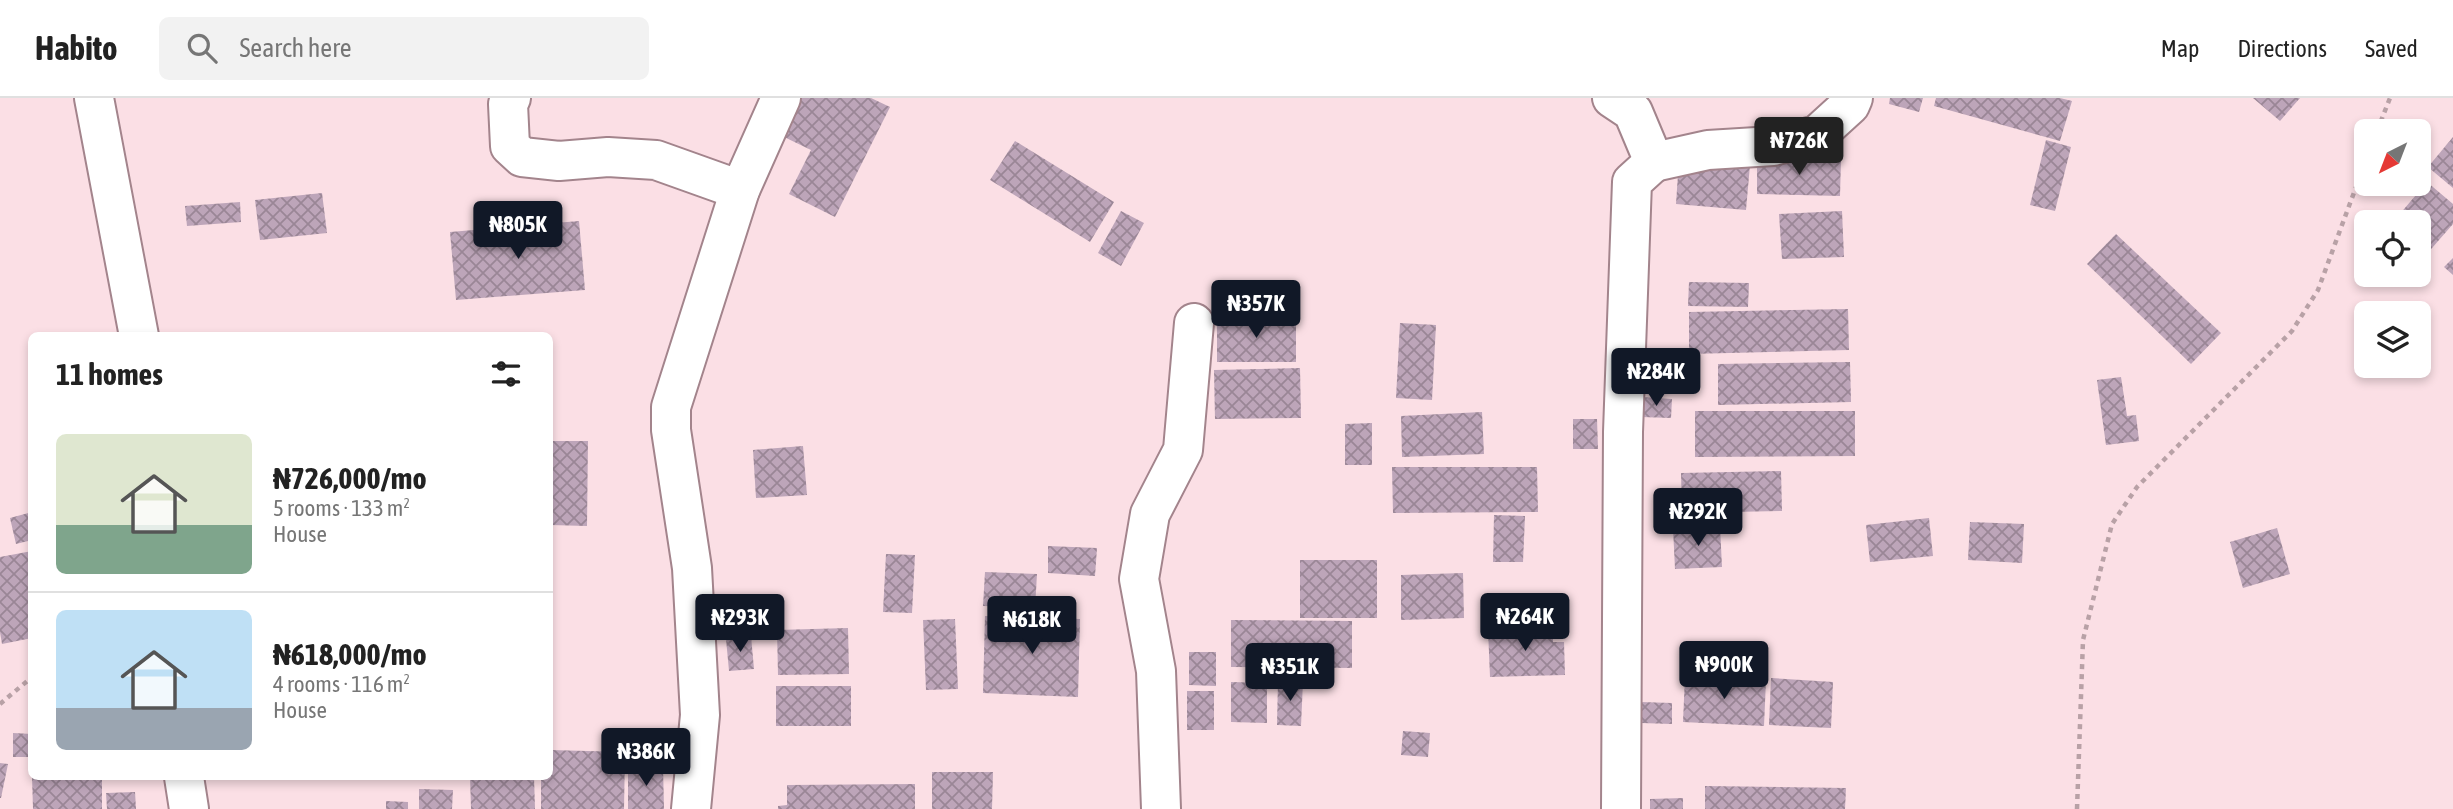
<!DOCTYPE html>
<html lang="en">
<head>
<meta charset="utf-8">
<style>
  :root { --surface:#fff; --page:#f2f2f2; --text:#222; --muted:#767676; --line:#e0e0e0; --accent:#111827 }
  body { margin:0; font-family:"Asap Condensed",sans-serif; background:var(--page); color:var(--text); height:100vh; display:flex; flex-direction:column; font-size:26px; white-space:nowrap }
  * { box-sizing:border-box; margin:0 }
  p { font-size:23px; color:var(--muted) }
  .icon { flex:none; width:38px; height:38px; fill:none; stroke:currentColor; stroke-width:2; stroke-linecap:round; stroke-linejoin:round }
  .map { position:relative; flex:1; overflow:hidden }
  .drawer { position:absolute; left:28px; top:234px; width:525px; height:448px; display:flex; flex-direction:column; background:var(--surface); border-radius:10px; box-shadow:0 4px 10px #0003 }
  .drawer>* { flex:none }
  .needle { width:46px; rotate:222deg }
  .controls { position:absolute; left:2354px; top:21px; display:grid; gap:14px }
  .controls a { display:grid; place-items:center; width:77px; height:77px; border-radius:10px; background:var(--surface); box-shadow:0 4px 10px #0003; font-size:35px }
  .price { position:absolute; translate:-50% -60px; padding:0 16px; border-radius:7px; background:var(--accent); color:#fff; font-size:23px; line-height:46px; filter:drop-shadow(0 2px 4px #0008) }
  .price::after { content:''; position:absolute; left:50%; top:42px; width:21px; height:16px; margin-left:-10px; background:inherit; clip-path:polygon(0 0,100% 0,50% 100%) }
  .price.active { background:#222; color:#fff }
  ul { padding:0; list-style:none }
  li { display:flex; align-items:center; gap:21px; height:175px; padding:0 28px }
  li+li { border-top:2px solid var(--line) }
  li span { display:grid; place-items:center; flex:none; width:196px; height:140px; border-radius:10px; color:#555 }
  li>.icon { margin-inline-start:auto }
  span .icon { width:84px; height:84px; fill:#fffc; stroke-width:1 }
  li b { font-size:30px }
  h2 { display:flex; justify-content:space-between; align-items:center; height:84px; padding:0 28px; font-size:30px }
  header { display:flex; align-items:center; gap:42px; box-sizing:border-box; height:98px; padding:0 35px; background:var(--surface); border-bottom:2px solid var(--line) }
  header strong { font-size:33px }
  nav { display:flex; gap:38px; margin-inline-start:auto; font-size:24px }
  .search { width:490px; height:63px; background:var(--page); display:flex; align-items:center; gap:18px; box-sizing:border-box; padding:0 24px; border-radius:10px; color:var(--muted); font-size:26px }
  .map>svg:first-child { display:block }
  .building { fill:url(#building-cross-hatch) }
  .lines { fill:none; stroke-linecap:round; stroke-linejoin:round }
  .minor-casing { stroke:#a3848c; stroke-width:42 }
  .path { stroke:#b8a1a6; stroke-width:4.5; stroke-dasharray:5 5; stroke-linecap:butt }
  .minor { stroke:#fff; stroke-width:38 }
</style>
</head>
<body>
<header>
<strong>Habito</strong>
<div class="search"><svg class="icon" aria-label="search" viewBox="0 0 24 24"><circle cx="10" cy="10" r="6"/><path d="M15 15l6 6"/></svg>Search here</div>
<nav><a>Map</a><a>Directions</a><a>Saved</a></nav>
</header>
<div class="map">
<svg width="2453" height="711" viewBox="0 0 2453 711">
  <defs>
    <pattern id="building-cross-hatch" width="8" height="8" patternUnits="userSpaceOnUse" patternTransform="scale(1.75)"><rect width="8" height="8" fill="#bda5b9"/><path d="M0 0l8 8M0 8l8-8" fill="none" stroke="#9a8696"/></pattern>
  </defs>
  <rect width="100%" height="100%" fill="#fbdfe5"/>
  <g class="building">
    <path d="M799,0h72l19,9 -55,110 -46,-23 22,-44 -31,-15z"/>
    <path d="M1890,0h33l-4,14 -30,-8z"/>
    <path d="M1936,0h124l12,3 -12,40 -126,-35z"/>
    <path d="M2253,0h47l-20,23z"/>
    <path d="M2453,39v51l-25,-21z"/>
    <path d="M2046,42l25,7 -16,64 -25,-6z"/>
    <path d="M1015,43l99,61 -24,40 -100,-62z"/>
    <path d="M1757,60l84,2 -1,36 -83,-2z"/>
    <path d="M1679,61l71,6 -4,45 -70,-6z"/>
    <path d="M2427,84l26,22v20l-35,40v-42h-25z"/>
    <path d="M322,95l5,40 -67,7 -5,-40z"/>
    <path d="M240,104l1,20 -54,4 -2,-20z"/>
    <path d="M1121,113l23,12 -23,43 -23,-13z"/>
    <path d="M1842,113l2,46 -62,2 -3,-45z"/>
    <path d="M579,123l6,69 -129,10 -6,-68z"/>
    <path d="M2116,136l105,99 -30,31 -104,-100z"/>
    <path d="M2453,160v17l-9,-8z"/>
    <path d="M1689,184l60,1 -1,24 -60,-1z"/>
    <path d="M1848,211l1,41 -160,4v-42z"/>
    <rect x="1217" y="220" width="79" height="44"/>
    <path d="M1400,225l36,2 -4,75 -36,-2z"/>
    <path d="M1850,264l1,40 -133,3v-41z"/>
    <path d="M1300,270l1,50 -86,1 -1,-49z"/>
    <path d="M2121,279l6,39 9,-1 3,26 -33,4 -9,-65z"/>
    <path d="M1642,299l30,2 -1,19 -30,-1z"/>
    <path d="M1695,313h160v45l-160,1z"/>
    <path d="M1482,314l2,42 -82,3 -1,-41z"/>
    <path d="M1573,321h24l1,30h-25z"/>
    <path d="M1372,325v42h-27v-41z"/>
    <path d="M550,343h38l-1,85 -37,-1z"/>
    <path d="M803,348l4,49 -51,3 -3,-48z"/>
    <path d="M1392,369h145l1,45 -145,1z"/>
    <path d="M1781,373l1,40 -100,2 -1,-40z"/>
    <path d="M32,414v28l-16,4 -6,-26z"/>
    <path d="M1494,417l31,1 -2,46h-30z"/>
    <path d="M1929,420l4,38 -63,6 -4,-37z"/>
    <path d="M1970,424l54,2 -2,39 -54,-3z"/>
    <path d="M1720,428l2,41 -47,2 -2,-41z"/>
    <path d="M2277,430l13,46 -47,14 -13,-46z"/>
    <path d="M1048,448l49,2 -2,28 -47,-3z"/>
    <path d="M32,453v87l-30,6 -2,-12v-75z"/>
    <path d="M886,456l29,1 -3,58 -29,-1z"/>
    <rect x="1300" y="462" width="77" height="58"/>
    <path d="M985,474l52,2 -2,34 -52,-2z"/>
    <path d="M1463,475l1,45 -63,2v-45z"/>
    <path d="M985,518l95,3 -2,78 -95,-4z"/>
    <path d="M955,521l3,70 -32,1 -3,-70z"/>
    <path d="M1231,522l121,1v47l-121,-1z"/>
    <path d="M1553,529v15h11l1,33 -75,2 -2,-48z"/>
    <path d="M848,530l1,46 -71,1 -1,-45z"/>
    <path d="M751,538l3,33 -25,2 -3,-32z"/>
    <path d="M1189,554h27v34l-27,-1z"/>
    <path d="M1685,578l81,4 -2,46 -81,-4z"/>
    <path d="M1771,580l62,4 -2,46 -62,-3z"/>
    <path d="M1278,582l25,1 -2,45 -24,-1z"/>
    <path d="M1231,584l36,1v40l-36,-1z"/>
    <rect x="776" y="588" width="75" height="40"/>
    <rect x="1187" y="593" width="27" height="39"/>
    <path d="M1641,604l31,1v21l-31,-1z"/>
    <path d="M1403,633l27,2 -2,24 -27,-2z"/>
    <path d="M13,635l19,1v23h-19z"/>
    <path d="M550,652l75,2 -1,57h-83v-32h9z"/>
    <path d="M0,665l8,1 -7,34h-1z"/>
    <path d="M663,668l1,43h-36v-42z"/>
    <path d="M932,674h61l-1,37h-60z"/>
    <path d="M32,679h70v32h-69z"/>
    <path d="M470,679h64l1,32h-64z"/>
    <path d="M915,686v25h-137v-3l9,-1v-20z"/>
    <path d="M1705,688l141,2 -1,21h-140z"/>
    <path d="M419,691l34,1 -1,19h-33z"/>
    <path d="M135,694l1,17h-29l-1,-16z"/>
    <path d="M1683,700v11h-33v-10z"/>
    <path d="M386,703l22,1v7h-22z"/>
  </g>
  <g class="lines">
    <defs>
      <g id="minor">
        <path d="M94,0l45,238"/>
        <path d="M511,0l-3,6 2,42 12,11 37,4 49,-4 48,3 84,30"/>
        <path d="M1612,0l21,14 21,50 -22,20 -9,250 -2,377"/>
        <path d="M1654,64l54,-12 65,-4 44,-11 33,-30 3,-7"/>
        <path d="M184,679l5,32"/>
        <path d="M691,711l9,-94 -8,-147 -21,-138v-23l69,-217 41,-92"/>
        <path d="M1161,711l-5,-138 -17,-92 11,-65 33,-64 11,-127"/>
      </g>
    </defs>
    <use href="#minor" class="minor-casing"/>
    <g class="path">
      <path d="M2377,33l13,-33"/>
      <path d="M0,606l32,-27"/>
      <path d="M2077,711l6,-169 29,-116 25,-37 155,-156 26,-41 48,-130"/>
    </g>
    <use href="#minor" class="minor"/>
  </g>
</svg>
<div class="controls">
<a><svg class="needle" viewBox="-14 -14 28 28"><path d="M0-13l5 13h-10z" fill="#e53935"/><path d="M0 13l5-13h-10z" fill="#767676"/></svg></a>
<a><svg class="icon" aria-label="locate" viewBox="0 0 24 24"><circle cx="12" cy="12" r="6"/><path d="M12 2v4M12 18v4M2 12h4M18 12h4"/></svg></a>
<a><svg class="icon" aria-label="layers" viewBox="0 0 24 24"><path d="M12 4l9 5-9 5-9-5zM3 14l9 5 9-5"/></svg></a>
</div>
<b class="price active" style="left:1799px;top:79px">₦726K</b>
<b class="price" style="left:518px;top:163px">₦805K</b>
<b class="price" style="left:1256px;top:242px">₦357K</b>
<b class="price" style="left:1656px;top:310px">₦284K</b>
<b class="price" style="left:1698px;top:450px">₦292K</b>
<b class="price" style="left:1525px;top:555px">₦264K</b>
<b class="price" style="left:740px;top:556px">₦293K</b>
<b class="price" style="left:1032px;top:558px">₦618K</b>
<b class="price" style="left:1724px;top:603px">₦900K</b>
<b class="price" style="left:1290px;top:605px">₦351K</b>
<b class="price" style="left:646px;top:690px">₦386K</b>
<section class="drawer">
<h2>11 homes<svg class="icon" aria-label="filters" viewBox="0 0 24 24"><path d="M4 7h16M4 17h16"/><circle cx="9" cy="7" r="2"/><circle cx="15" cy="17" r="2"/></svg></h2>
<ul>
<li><span style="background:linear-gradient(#dfe7d0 65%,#7fa58c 0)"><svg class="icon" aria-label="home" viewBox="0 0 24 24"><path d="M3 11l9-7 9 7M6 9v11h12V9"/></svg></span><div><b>₦726,000/mo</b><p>5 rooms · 133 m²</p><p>House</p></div></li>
<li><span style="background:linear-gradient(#bfe0f5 70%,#9aa5b1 0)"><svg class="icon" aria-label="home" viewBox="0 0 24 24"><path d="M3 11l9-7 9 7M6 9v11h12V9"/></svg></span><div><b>₦618,000/mo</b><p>4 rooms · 116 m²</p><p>House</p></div></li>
</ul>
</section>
</div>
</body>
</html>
